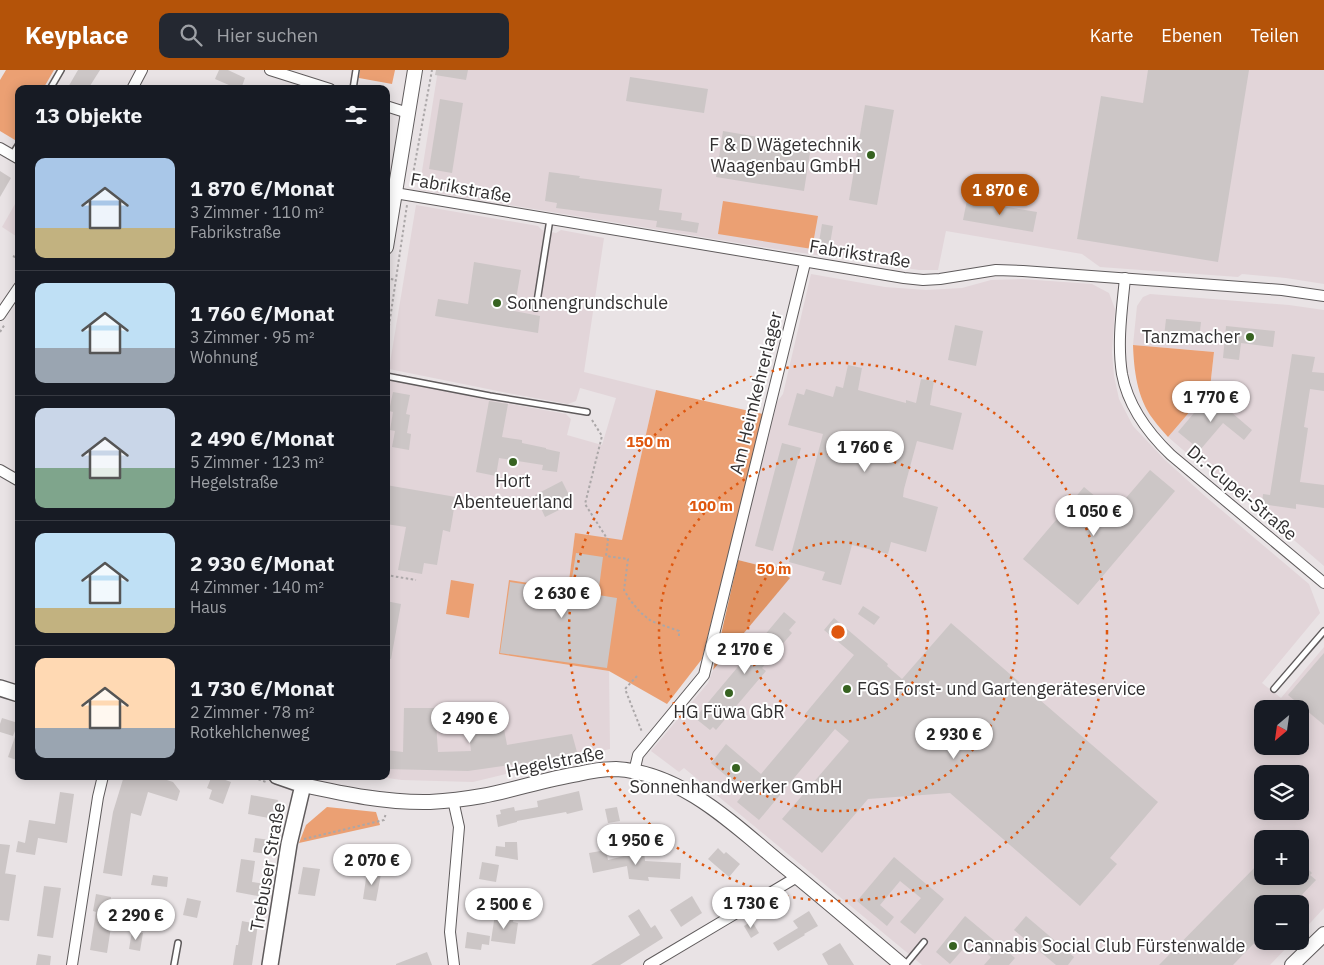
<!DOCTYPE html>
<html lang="de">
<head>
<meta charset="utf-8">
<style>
  :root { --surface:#171b24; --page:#242831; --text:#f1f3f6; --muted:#9ea1a6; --line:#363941; --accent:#b45309 }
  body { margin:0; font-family:"IBM Plex Sans",sans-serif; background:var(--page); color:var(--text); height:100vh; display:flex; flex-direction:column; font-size:19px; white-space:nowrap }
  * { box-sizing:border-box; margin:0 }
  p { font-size:16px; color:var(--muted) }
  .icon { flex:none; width:28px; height:28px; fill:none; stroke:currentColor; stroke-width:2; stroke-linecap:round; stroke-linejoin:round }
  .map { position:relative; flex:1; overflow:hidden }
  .side { position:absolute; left:15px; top:15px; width:375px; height:695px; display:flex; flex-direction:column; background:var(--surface); border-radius:10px; box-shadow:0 2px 12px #0003 }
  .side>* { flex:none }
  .needle { width:32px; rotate:209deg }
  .tools { position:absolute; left:1254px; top:630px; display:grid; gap:10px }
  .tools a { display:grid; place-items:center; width:55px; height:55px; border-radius:10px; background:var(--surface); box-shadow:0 2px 12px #0003; font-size:25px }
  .price { position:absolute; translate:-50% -42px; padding:0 11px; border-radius:18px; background:#fff; color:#222; font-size:16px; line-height:32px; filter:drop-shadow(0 1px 2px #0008) }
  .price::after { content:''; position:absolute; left:50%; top:30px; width:15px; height:11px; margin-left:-8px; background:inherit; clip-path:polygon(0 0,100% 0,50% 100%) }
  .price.active { background:var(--accent); color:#fff }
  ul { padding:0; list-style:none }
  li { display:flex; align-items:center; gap:15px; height:125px; padding:0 20px }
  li+li { border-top:1px solid var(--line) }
  li span { display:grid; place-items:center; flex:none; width:140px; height:100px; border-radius:10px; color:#555 }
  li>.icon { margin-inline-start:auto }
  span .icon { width:60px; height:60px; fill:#fffc; stroke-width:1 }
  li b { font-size:21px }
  h2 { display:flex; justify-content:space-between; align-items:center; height:60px; padding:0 20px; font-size:21px }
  header { display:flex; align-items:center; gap:30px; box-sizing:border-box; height:70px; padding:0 25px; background:var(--accent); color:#fff }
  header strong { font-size:24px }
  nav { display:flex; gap:28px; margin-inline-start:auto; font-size:18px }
  .search { width:350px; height:45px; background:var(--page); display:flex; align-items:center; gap:12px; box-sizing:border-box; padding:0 18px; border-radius:10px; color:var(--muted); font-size:19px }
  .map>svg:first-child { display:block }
  .built { fill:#e2d5d9; fill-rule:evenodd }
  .green { fill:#eba073 }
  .forest { fill:#e09464 }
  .building { fill:#ccc6c6 }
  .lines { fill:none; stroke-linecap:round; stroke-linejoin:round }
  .lane-casing { stroke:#5f5b5c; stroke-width:8 }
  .street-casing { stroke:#5f5b5c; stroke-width:12 }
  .secondary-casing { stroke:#5f5b5c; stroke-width:16 }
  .primary-casing { stroke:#5f5b5c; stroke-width:18 }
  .path { stroke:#aba7a8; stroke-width:2; stroke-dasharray:2.5 2.5; stroke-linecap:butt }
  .lane { stroke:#fff; stroke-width:5 }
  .street { stroke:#fff; stroke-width:10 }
  .secondary { stroke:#fff; stroke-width:14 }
  .primary { stroke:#fff; stroke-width:15 }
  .ring { fill:none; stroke:#df570e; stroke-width:2.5; stroke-dasharray:2.5 5 }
  .poi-dot { fill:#376321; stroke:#fff; stroke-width:2 }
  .labels { text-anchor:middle; stroke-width:4; stroke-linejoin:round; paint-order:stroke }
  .poi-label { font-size:18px; fill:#323031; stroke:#fff; text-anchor:start }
  .street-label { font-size:18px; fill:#323031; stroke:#fff }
  .centre { fill:#df570e; stroke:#fff; stroke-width:2.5 }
  .ring-label { font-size:15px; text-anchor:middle; font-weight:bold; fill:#df570e; stroke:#fff; stroke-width:4; stroke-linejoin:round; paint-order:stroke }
</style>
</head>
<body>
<header>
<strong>Keyplace</strong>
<div class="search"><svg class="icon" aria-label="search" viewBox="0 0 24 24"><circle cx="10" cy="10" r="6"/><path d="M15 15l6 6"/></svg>Hier suchen</div>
<nav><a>Karte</a><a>Ebenen</a><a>Teilen</a></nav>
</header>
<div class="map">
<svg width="1324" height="895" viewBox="0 0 1324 895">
  <rect width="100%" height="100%" fill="#e9e3e5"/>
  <g class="built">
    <path d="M438,0h886v214l-38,-6 -44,-4 -4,3 -138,-10 -18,-13 -136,-23 -8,39h-19l-144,-21 -356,-59z"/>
    <path d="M19,127v41l-17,-11z"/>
    <path d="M416,135l122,21 4,4 14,3 5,-3 43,8 -20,134 72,18 -34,151 -47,-7 -7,55 -69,65 110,17 1,78 -137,33 -71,-2 -29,-4h13l1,-397 97,20 82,15 5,5 -4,16 35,10 14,-47 -36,-10 -4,13 -8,3 -55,-10 -124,-25z"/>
    <path d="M811,204l74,13 41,3 36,-2 29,-8 31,-1 70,5 17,9 6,16 -3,43 2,24 5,23 14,27 32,34 41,37 103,87 11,29 -58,70 19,15 43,-51v261l-24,26v-30h-38v37h31l-23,24h-348l-238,-197 -5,4 -28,-21 57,-68 5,-13 65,-100 -40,-10 39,-158 6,-8zM1262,639h38v37h-38zM1262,704h38v37h-38zM1262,769h38v37h-38z"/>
    <path d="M1150,224l139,11 35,5v256l-131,-113 -4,2 -21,-18 42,-49 4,-36 -81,-7 4,-39 6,-9z"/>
  </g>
  <g class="green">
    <path d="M6,0h48l-11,19h-24v43l-4,8 -15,-9v-51z"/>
    <path d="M360,0h35l-3,14 -33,-6z"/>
    <path d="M723,131l95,15 -6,33 -94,-15z"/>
    <path d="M1133,275l81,7 -4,36 -42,49c-5,-6 -10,-11 -15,-18 -16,-21 -19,-49 -20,-74z"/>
    <path d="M656,320l107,24 -61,245 -35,45 -58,-33 -110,-17 10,-74 59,9 7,-56 47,7z"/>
    <path d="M451,510l23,4 -5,34 -23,-4z"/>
    <path d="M327,737l49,5 4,13 -81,18 7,-18z"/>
  </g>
  <path class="forest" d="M738,490l40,10 12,8 -77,92z"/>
  <g class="building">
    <path d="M78,0h22l-12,19h-21z"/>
    <path d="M219,0h9l17,8 -4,11h-3l-23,-10z"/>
    <path d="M436,0h32l-2,10 -31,-5z"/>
    <path d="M1148,0h101l-31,192 -141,-23 24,-143 42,7z"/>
    <path d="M630,7l78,12 -4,24 -78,-12z"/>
    <path d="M440,29l23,4 -11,70 -23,-4z"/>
    <path d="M865,35l29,5 -17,95 -28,-5z"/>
    <path d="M723,61l88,15 -7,45 -88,-14z"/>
    <path d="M0,101l11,7 -11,19z"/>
    <path d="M549,102l31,4 -1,2 83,11 -3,21 23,3 -1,7 18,3 -2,10 -41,-6 1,-6 -101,-13 1,-5 -12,-2z"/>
    <path d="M967,130l70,12 -4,20 -70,-12z"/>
    <path d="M822,154l11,2 -3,18 -11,-2z"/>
    <path d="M474,192l47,8 -7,41 26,5 -2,17 -103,-17 3,-17 30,5z"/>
    <path d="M1166,249l35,3 -2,18 -35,-3z"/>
    <path d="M955,255l28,6 -7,35 -28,-6z"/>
    <path d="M1226,256l49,5 -2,16 -32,-4 -2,17 -16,-2z"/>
    <path d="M1292,284l23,3 -3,15 12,1v18l-14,-2 -6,38 4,1 -8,54 24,3v23l-28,-4v5l-34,-5 1,-10 7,1z"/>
    <path d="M848,295l14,3 -4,22 48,13v-3l10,3 5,-24 13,2 -4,24 32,8 -9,37 -36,-9 -13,48 -1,8 35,10 -12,45 -35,-10 -3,12 -36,-9 -11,40 -19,-5 3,-8 -36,-10 34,-128 -35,-9 9,-32 7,2 2,-6 27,8 3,-11 7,2z"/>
    <path d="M393,322l17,3 -4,19 4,1 -3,18 4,1 -2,16 -17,-3 3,-16 -5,-1 3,-18 -4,-1z"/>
    <path d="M1210,324l42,36 -8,10 -21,-17 -23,27 -22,-18z"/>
    <path d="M489,331l19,3 -6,33 20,3v3l24,5v1l14,3 -3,20 -15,-2 1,-5 -44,-7 -3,18 -20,-4z"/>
    <path d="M782,373l19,5 -28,103 -18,-5z"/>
    <path d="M1150,400l25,21 -97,114 -55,-46 61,-72 30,25z"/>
    <path d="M562,411l11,22 -28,14 -10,-22z"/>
    <path d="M386,415l70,12 -6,35 -7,-2 -6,35 -13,-2 -2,11 -24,-4 8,-43 -20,-3z"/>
    <path d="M576,483l27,4 -5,38 19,3 -10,70 -107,-15 10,-71 60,9z"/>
    <path d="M386,531l15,3 -10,55 -5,-1z"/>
    <path d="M863,536l17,11 -6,8 -16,-11z"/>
    <path d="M784,542l12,10 -7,8 3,3 -30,35 4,3 -50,59 -3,-3 -3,3 -15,-12z"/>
    <path d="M834,548l54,46 -1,2 15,13 49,-56 207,179 -48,56 7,6 -37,42 -130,-113 -82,6 -46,54 -40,-34 67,-78 -14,-12 -76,91 -22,-18 8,-10 -34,-29 15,-19 35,30 48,-57 -4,-3 49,-59 -30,-25z"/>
    <path d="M1324,583v72l-36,-30z"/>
    <path d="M499,632l8,43 65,-11 5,18 -38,9 -71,10 -82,-2v-19l17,2 1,-44h31l3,44 33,-1 -5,-43z"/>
    <path d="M2,648l16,5 -5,13 -13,-4v-8z"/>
    <path d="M17,661h2v30l-11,-4z"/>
    <path d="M124,706h41l-1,3 9,3 7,9 -3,10 -29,-9 -7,24 -10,-3 -9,63 -19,-3 10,-61z"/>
    <path d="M217,707l14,5 -8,22 -14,-5 3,-9 -5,-2 4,-10 6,1z"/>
    <path d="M579,721l4,19 -16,4 -1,-2 -49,9v1l-19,5 -2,-12 5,-1 -1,-4 14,-3 1,4 23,-4 -1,-6z"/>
    <path d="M60,722l14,2 -7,49 -29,-5 -3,17 -19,-3 2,-11 7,2 4,-23 26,4z"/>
    <path d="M251,725l27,5 -4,19 -26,-5z"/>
    <path d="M617,737l3,14 -12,2 -3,-14z"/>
    <path d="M255,768l16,2 -2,14 -16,-2z"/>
    <path d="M505,772h12l1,18 -23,-4 1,-10 9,1z"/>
    <path d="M0,774l10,1 -5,29 -2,-1 13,2 -7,46 -9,-1z"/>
    <path d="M718,778l6,6 2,-2 14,12 -11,13 -21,-18z"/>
    <path d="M606,780l2,10 36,-9 1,10 36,2 -1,16 -32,-2 1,4 -20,-2 -2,-13 -34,7 -4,-20z"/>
    <path d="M894,787l50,42 -29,35 -15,-12 21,-24 -21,-17 -20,24 14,12 -7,9 -30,-25z"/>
    <path d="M241,789l14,2 -3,21 13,2 -2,13 -27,-5z"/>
    <path d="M1262,790v16h38v-15l12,12 -2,2 6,5 -23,24h-31v31l-29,30h-74z"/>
    <path d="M482,792l17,3 -3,17 -17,-3z"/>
    <path d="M303,797l17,2 -5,27 -17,-2z"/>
    <path d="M367,802l14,2 -5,27 -13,-2z"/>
    <path d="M153,805l15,2 -1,10 -16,-2z"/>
    <path d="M44,816l17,2 -8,50 -16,-2z"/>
    <path d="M96,824l15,3 -4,29 4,1 -4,26 -17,-3 6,-38 -3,-1z"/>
    <path d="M692,826l10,17 -21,14 -11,-17z"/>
    <path d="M187,828l14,3 -4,17 -14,-3z"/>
    <path d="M639,839l12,19 4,-3 8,13 -43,27h-29l49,-30 -12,-19z"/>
    <path d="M809,841l9,15 -14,8 1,1 -27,16 -5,-8 25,-15 -5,-7z"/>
    <path d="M495,844l19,3 -1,5 5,1 -3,21 -24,-3z"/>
    <path d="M965,846l50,42 -6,7h-25l7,-8 -20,-17 -21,24 -14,-12z"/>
    <path d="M1026,846l48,41 -6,8h-12l-42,-35z"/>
    <path d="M242,851l16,3 -6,41h-19l3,-20h2z"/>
    <path d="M752,851l7,12 -8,5 -7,-12z"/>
    <path d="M132,861l11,2 -3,18 -11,-2z"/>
    <path d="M467,862l23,4 -1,9 -7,-1 -1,6 -16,-2z"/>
    <path d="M840,873l14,22h-26l-6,-11z"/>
    <path d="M427,882l5,13h-36v-1z"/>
    <path d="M38,884l13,2 -1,9h-14z"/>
  </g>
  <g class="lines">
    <defs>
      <g id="lane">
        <path d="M50,19l11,-19"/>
        <path d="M353,19l3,-19"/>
        <path d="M12,85l7,-11"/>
        <path d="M536,238l14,-89"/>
        <path d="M386,306l104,20 97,16"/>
        <path d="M1274,619l50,-58"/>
        <path d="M174,895l4,-22"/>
        <path d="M905,895l19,-23"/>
      </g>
      <g id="street">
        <path d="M270,0l60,19"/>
        <path d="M132,19l10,-19"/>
        <path d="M386,36l22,7"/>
        <path d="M0,78l19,11"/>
        <path d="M395,123l509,85 19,2 17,-1 56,-9 27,1 259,19 42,6"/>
        <path d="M1125,208c-3,31 -8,65 -3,96 6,32 26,59 49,81l153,128"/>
        <path d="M0,245l19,-28"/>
        <path d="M0,400l19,11"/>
        <path d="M634,702l4,-17 66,-80 101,-412"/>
        <path d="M453,730l6,27 -9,105 4,33"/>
        <path d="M72,895l26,-168 5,-21"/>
        <path d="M649,895l148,-88"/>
      </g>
      <g id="secondary">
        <path d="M386,177l29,-177"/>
        <path d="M305,706l-2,9c41,9 84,18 127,17 17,-1 35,-3 52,-6 32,-6 64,-17 96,-22 12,-3 25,-5 38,-5 69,4 122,60 173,101 38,31 75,63 113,95"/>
        <path d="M1292,895l32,-31"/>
      </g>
      <g id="primary">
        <path d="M0,618l19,6"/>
        <path d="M270,895l19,-121 14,-59 -26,-9"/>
      </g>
    </defs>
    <use href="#lane" class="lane-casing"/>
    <use href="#street" class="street-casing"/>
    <use href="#secondary" class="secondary-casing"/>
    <use href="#primary" class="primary-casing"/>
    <g class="path">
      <path d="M411,115l21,-115"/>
      <path d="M13,186l6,3"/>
      <path d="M386,208l10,2"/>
      <path d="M0,262l5,-8"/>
      <path d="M386,276l21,-141"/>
      <path d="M592,350l10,16 -17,68 23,36 -2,16 22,3 -4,31 6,10 10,12 11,9 28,10v7"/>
      <path d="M386,505l30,5"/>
      <path d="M637,606l-12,13 17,43"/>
      <path d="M249,706l17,6"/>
      <path d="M304,769l80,-19 2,-7"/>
    </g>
    <use href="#lane" class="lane"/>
    <use href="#street" class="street"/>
    <use href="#secondary" class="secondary"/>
    <use href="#primary" class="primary"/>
  </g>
  <g class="ring">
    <circle cx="838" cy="562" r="90"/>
    <circle cx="838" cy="562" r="179"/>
    <circle cx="838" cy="562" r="269"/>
  </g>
  <g class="poi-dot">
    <circle cx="871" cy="85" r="5"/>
    <circle cx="497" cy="233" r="5"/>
    <circle cx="1250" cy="267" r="5"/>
    <circle cx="513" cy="392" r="5"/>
    <circle cx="847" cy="619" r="5"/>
    <circle cx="729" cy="623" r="5"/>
    <circle cx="736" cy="698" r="5"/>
    <circle cx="953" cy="876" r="5"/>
  </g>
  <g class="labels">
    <g class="poi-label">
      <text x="861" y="81" text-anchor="end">F &amp; D Wägetechnik<tspan x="861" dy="21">Waagenbau GmbH</tspan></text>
      <text x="507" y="239">Sonnengrundschule</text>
      <text x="1240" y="273" text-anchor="end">Tanzmacher</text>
      <text x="513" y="417" text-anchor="middle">Hort<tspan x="513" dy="21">Abenteuerland</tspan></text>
      <text x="857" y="625">FGS Forst- und Gartengeräteservice</text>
      <text x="729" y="648" text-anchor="middle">HG Füwa GbR</text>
      <text x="736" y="723" text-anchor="middle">Sonnenhandwerker GmbH</text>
      <text x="963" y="882">Cannabis Social Club Fürstenwalde</text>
    </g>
    <g class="street-label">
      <text transform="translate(461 118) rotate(10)" y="6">Fabrikstraße</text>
      <text transform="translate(860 184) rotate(9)" y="6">Fabrikstraße</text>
      <text transform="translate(756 323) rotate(-76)" y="6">Am Heimkehrerlager</text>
      <text transform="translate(1242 423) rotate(40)" y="6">Dr.-Cupei-Straße</text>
      <text transform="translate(555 692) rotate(-11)" y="6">Hegelstraße</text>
      <text transform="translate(268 797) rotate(-80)" y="6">Trebuser Straße</text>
    </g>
  </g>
  <circle cx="838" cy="562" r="8" class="centre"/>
  <g class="ring-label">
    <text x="648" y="377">150 m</text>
    <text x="711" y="441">100 m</text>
    <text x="774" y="504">50 m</text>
  </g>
</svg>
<div class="tools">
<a><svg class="needle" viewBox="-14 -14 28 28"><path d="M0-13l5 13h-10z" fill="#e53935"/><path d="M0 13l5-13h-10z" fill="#9ea1a6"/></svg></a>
<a><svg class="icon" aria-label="layers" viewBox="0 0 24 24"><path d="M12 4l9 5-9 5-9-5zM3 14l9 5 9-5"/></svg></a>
<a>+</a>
<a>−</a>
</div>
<b class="price active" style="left:1000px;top:146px">1 870 €</b>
<b class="price" style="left:1211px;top:353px">1 770 €</b>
<b class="price" style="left:865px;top:403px">1 760 €</b>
<b class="price" style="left:1094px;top:467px">1 050 €</b>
<b class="price" style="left:562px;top:549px">2 630 €</b>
<b class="price" style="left:745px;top:605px">2 170 €</b>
<b class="price" style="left:470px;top:674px">2 490 €</b>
<b class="price" style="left:954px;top:690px">2 930 €</b>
<b class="price" style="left:636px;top:796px">1 950 €</b>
<b class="price" style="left:372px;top:816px">2 070 €</b>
<b class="price" style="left:751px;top:859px">1 730 €</b>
<b class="price" style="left:504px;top:860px">2 500 €</b>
<b class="price" style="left:136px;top:871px">2 290 €</b>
<section class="side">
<h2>13 Objekte<svg class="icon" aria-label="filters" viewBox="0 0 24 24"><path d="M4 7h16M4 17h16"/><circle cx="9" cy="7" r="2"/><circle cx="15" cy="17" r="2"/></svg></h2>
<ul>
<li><span style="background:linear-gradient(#a9c7e8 70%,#c2b280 0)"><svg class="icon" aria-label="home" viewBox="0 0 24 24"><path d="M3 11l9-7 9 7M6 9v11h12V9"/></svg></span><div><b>1 870 €/Monat</b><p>3 Zimmer · 110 m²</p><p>Fabrikstraße</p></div></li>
<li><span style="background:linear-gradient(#bfe0f5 65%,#9aa5b1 0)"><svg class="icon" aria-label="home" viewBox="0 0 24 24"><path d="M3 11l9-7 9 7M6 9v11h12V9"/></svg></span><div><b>1 760 €/Monat</b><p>3 Zimmer · 95 m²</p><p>Wohnung</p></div></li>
<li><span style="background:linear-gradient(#c9d6e8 60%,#7fa58c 0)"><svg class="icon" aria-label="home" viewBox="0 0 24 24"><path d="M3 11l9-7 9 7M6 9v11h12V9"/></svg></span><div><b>2 490 €/Monat</b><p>5 Zimmer · 123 m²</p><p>Hegelstraße</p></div></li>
<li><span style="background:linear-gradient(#bfe0f5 75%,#c2b280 0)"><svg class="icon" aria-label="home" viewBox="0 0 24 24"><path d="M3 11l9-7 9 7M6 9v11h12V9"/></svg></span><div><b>2 930 €/Monat</b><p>4 Zimmer · 140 m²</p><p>Haus</p></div></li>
<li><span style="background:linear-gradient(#ffd9b3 70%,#9aa5b1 0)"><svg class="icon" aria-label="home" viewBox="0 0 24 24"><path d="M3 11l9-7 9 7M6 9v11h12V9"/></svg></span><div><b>1 730 €/Monat</b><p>2 Zimmer · 78 m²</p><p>Rotkehlchenweg</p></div></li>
</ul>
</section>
</div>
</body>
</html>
